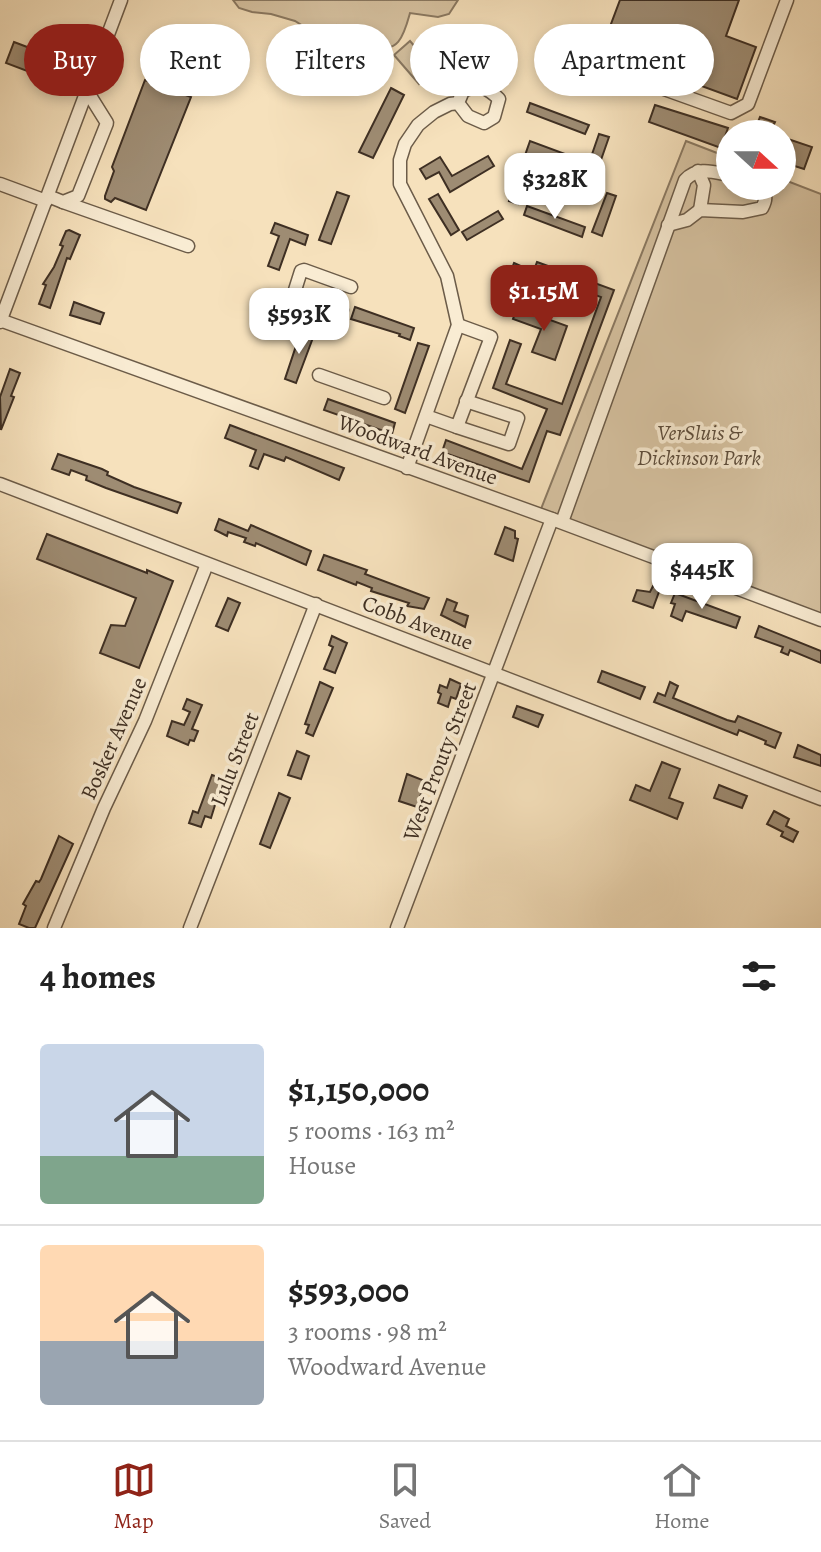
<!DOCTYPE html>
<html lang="en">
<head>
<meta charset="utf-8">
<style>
  :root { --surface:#fff; --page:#f2f2f2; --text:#222; --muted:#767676; --line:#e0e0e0; --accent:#8f2418 }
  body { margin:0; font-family:Alegreya,serif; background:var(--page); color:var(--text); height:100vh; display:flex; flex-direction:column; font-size:30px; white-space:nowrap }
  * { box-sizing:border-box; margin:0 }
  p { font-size:26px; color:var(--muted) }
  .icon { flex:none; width:44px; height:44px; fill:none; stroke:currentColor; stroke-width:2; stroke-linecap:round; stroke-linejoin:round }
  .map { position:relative; height:928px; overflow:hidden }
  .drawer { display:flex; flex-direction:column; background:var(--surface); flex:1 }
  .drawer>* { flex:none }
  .guide { position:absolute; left:24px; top:24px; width:774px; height:72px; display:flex; gap:16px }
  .needle { width:52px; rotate:111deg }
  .controls { position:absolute; left:716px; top:120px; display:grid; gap:16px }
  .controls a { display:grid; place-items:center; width:80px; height:80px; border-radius:50%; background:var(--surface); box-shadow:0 4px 12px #0003; font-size:40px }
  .price { position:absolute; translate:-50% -68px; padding:0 18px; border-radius:16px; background:#fff; color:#222; font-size:26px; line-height:52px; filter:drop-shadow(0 2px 4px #0008) }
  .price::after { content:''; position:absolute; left:50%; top:48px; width:24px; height:18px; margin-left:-12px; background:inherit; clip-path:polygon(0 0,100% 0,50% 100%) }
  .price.active { background:var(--accent); color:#fff }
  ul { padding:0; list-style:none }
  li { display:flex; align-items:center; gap:24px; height:200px; padding:0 40px }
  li+li { border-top:2px solid var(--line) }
  li span { display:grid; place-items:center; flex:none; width:224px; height:160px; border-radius:8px; color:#555 }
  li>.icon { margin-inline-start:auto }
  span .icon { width:96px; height:96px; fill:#fffc; stroke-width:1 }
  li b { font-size:34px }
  h2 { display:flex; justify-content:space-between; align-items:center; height:96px; padding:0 40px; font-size:34px }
  .tag { padding:0 28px; border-radius:36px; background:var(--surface); box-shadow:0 4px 12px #0003; font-size:28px; line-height:72px }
  .tag.active { background:var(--accent); color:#fff }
  .dock { display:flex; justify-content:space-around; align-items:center; height:112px; border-top:2px solid var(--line); background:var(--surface); font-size:22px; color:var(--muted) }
  .dock a { display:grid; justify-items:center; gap:4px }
  .dock .active { color:var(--accent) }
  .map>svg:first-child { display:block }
  .green { fill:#d7c3a2; stroke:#8a7962; stroke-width:2 }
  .building { fill:#9e8c73; stroke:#3e2f23; stroke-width:2 }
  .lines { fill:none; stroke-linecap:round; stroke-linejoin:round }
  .minor-casing { stroke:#6c5c49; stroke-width:15 }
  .minor { stroke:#f9ecd3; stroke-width:12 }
  .labels { text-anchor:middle; stroke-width:7; stroke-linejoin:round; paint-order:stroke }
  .park-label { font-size:22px; font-style:italic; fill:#5d4d3c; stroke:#f9ecd3 }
  .street-label { font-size:22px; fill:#3e2f23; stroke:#f9ecd3 }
</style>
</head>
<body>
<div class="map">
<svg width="821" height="928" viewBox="0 0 821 928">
  <rect width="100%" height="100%" fill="#f6e1bc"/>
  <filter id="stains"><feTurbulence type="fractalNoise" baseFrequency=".0025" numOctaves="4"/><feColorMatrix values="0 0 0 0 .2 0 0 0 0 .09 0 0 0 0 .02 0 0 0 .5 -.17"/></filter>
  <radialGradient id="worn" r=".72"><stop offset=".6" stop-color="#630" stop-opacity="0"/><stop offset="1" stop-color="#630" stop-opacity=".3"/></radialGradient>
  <g class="green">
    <path d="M233,0h225l-9,14 -11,3 -28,-4c-5,18 -12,47 -38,28 -1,-2 -2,-4 -4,-6 -9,-6 -22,-3 -31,-10l-10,9 -13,-1 -19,-12 -24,-7 -19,-2 -13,-4z"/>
    <path d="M410,41l25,29 -16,14 -25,-29z"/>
    <path d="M686,141l44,17v28h52v-7l39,15v426l-282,-106z"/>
  </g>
  <g class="building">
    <path d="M620,0h119l-13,36 30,11 -19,52 -112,-41 4,-9 -24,-9z"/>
    <path d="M14,42l66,25 -8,21 -66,-25z"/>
    <path d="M145,80l46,17 -45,113 -31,-12 -4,4 -6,-3v-3l9,-25 -2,-4z"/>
    <path d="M391,88l13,7 -31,63 -14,-6z"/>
    <path d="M530,103l59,22 -4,9 -58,-22z"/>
    <path d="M655,105l73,23 -7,20 -72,-26z"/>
    <path d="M760,117l15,5 -2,4 5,2 -2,6h-27l3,-8 4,1z"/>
    <path d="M599,134l10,3 -14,40 -25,-9 -8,22 -34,-13 -10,27 -9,-3 21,-60 59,22z"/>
    <path d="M782,137l30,10 -8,22 -22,-7z"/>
    <path d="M488,156l6,10 -44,26 -11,-20 -13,7 -6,-10 20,-12 12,19z"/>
    <path d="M337,192l12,4 -18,48 -12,-4z"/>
    <path d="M607,193l9,3 -14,40 -10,-4z"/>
    <path d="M438,194l21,36 -8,5 -22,-36z"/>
    <path d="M527,206l58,21 -3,10 -58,-22z"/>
    <path d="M498,211l5,8 -36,21 -5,-8z"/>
    <path d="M275,223l33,12 -3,10 -15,-6 -11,31 -11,-4 11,-30 -8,-3z"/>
    <path d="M69,230l11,5 -10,24 -3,-1 -17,50 -11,-4 7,-19 -3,-1 11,-17 9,-21 -3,-1 6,-14z"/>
    <path d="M537,262l77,28 -54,145 -13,-4 -18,51 -87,-30 4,-12 76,29 25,-60 -54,-21 17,-48 11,4 -15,40 56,20 39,-107 -68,-24z"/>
    <path d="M514,263l9,4 -15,39 -9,-3z"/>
    <path d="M74,302l30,11 -4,11 -30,-9z"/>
    <path d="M355,307l59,21 -4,12 -11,-4 1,-2 -49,-15z"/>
    <path d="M517,308l50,18 -12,34 -23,-8 9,-23 -28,-10z"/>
    <path d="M301,331l13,4 -18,48 -11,-4z"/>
    <path d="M418,343l11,3 -24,67 -10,-4z"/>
    <path d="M10,369l10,4 -9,23 3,1 -13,33 -1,-33z"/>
    <path d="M328,399l67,24 -3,11 -68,-24z"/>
    <path d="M230,425l114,43 -5,12 -53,-23 -2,4 -20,-7 -6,15 -8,-3 6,-16 -31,-12z"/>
    <path d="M58,454l44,15 6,3 -1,3 27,12 47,16 -4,10 -71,-25 -20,-8 1,-4 -16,-6 -2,5 -17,-6z"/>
    <path d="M219,519l29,12 3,-6 60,26 -5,14 -50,-22 -1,3 -11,-4 2,-4 -18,-6 -1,4 -12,-6z"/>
    <path d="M505,527l10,4v7l3,1 -5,22 -18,-7z"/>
    <path d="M47,534l100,39v-3l26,11 -34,87 -39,-15 11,-28 14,1 11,-28 -99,-39z"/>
    <path d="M324,555l43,15 -2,4 64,24 -5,11 -17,-3 2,-3 -38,-12 1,-3 -15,-6 -1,3 -38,-15z"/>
    <path d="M653,586l7,3 -7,19 -20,-7 4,-11 13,2z"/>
    <path d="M675,593l65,24 -4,11 -50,-17 -4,10 -11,-5 4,-12 -4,-1z"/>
    <path d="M228,598l12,5 -12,28 -12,-5z"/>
    <path d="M447,599l10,4 -3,8 14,5 -3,11 -24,-12z"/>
    <path d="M759,626l62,25v12l-31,-13 -2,5 -7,-3 2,-5 -28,-10z"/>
    <path d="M332,636l15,7 -12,30 -11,-4 9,-22 -4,-2z"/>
    <path d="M602,671l43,16 -5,12 -42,-17z"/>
    <path d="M450,679l11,5 -5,15 -5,-2 -3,10 -10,-4 3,-9 -3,-2 2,-7 7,3z"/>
    <path d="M320,682l13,6 -20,48 -7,-3 3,-8 -4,-1z"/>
    <path d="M670,682l8,4 -5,12 54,22 8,2 3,-6 43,17 -6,15 -10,-4 1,-3 -27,-11 -2,5 -83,-33 4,-9 7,3z"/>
    <path d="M187,699l15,6 -10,24 6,2 -4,10 -4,-1 -2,5 -21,-9 5,-15 12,4 6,-13 -7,-3z"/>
    <path d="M517,706l26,9 -5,12 -25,-10z"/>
    <path d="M798,745l23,10v11l-27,-9z"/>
    <path d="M297,751l12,5 -8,23 -13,-4z"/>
    <path d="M662,762l18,7 -11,29 14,5 -6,16 -47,-19 6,-15 14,6z"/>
    <path d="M407,774l18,7 -8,26 -18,-6z"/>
    <path d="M212,775l11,4 -12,39 -6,-2 -4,11 -12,-4 4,-12 5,2z"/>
    <path d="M719,785l28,11 -5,12 -28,-10z"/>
    <path d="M279,793l11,5 -20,50 -10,-4z"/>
    <path d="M774,811l15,8 -3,7 12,6 -5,10 -12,-6 2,-4 -16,-8z"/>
    <path d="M59,836l14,8 -38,84h-6l-10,-4 7,-18 -3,-2 13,-23 3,1 2,-3z"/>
  </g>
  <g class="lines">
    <defs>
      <g id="minor">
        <path d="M639,80l92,33 17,-9 39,-104"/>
        <path d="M698,171l6,14 -4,25"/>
        <path d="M0,184l46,17"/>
        <path d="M48,196l15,6 15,-6 29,-73 -20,-32"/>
        <path d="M63,202l125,44"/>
        <path d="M668,225l19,-5 13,-10 43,2 19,-4c5,-9 4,-13 -1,-22"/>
        <path d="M342,310l-43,-16 -4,-4 6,-19 3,-1 47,17"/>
        <path d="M0,320l552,199 269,101"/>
        <path d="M0,322l121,-322"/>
        <path d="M319,375l65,23"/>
        <path d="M426,416l31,11 34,-90 -33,-12"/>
        <path d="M457,427l52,17 9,-26 -52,-17"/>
        <path d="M407,468l51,-143 -11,-49 -47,-92v-24l5,-16 13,-19 16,-13 16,-8 8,-1 10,13 16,7 10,-6 5,-18c-12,-12 -20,-15 -36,-8l-5,12"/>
        <path d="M0,484l821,315"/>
        <path d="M562,522l123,-342c13,-14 28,-8 45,-5"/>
        <path d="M54,928l50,-120 41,-87 62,-157"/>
        <path d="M190,928l126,-324"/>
        <path d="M397,928l155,-409"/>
      </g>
    </defs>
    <use href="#minor" class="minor-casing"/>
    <use href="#minor" class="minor"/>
  </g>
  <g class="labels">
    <g class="park-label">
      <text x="699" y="440">VerSluis &amp;<tspan x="699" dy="25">Dickinson Park</tspan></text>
    </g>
    <g class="street-label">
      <text transform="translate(418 449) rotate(20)" y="8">Woodward Avenue</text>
      <text transform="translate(418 622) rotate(21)" y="8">Cobb Avenue</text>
      <text transform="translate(113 738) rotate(-66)" y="8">Bosker Avenue</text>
      <text transform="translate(234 759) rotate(-69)" y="8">Lulu Street</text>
      <text transform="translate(439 761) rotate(-69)" y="8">West Prouty Street</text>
    </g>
  </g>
  <rect width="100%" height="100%" filter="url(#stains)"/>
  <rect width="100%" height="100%" fill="url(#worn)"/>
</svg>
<div class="controls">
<a><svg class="needle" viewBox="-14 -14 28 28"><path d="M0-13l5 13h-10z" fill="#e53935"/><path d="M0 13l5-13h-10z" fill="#767676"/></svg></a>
</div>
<b class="price" style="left:555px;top:221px">$328K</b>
<b class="price active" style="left:544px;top:333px">$1.15M</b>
<b class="price" style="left:299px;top:356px">$593K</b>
<b class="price" style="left:702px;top:611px">$445K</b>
<div class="guide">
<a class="tag active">Buy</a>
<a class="tag">Rent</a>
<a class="tag">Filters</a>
<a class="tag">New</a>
<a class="tag">Apartment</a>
</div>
</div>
<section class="drawer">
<h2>4 homes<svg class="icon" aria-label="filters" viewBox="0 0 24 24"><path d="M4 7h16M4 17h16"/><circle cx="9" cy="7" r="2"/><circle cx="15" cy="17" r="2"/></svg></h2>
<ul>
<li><span style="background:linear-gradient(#c9d6e8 70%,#7fa58c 0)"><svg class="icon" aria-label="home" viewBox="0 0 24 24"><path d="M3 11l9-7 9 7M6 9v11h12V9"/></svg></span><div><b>$1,150,000</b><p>5 rooms · 163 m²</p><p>House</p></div></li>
<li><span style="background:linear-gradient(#ffd9b3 60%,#9aa5b1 0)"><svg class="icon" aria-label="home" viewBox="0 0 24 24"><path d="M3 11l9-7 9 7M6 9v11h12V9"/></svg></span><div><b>$593,000</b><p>3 rooms · 98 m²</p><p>Woodward Avenue</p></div></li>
</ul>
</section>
<nav class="dock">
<a class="active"><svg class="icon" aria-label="map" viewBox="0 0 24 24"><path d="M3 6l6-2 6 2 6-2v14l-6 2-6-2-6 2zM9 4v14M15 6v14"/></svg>Map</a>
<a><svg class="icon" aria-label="saved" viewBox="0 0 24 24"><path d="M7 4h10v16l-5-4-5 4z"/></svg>Saved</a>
<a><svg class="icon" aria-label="home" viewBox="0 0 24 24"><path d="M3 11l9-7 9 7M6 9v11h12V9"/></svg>Home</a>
</nav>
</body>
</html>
